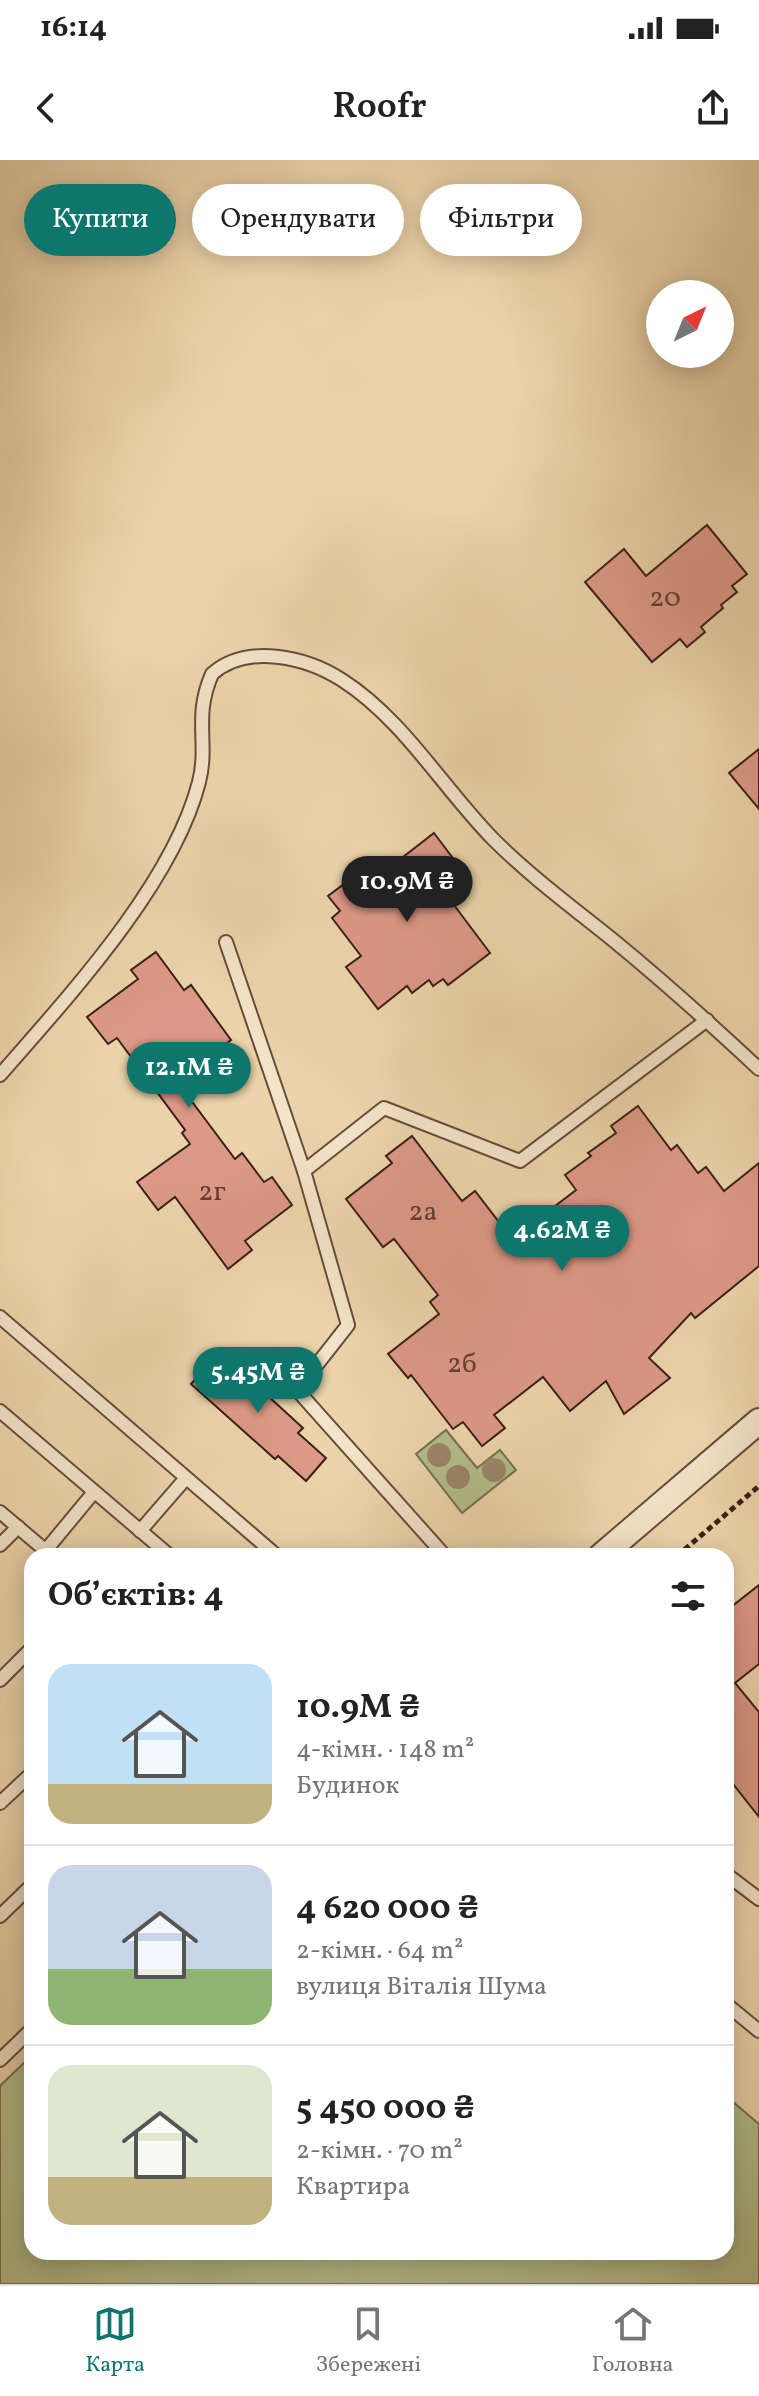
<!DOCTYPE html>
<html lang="uk">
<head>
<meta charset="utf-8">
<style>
  :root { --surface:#fff; --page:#f6f6f6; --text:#222; --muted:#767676; --line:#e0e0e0; --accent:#0f766e }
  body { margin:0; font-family:Vollkorn,serif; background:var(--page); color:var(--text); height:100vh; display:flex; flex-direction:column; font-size:30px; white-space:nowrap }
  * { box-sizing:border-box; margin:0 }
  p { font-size:26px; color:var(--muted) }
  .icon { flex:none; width:44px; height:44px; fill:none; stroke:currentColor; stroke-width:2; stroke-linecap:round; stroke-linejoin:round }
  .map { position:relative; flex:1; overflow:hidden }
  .panel { position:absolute; left:24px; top:1388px; width:710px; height:712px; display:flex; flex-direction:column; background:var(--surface); border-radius:24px; box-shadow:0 4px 20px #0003 }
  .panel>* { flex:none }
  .banner { position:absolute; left:24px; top:24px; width:712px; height:72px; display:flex; gap:16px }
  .needle { width:52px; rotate:43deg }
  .buttons { position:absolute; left:646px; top:120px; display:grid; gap:16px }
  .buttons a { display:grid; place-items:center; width:88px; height:88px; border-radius:50%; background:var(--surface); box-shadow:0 4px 20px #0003; font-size:40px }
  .price { position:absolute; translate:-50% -68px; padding:0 18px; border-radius:28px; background:var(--accent); color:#fff; font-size:26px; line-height:52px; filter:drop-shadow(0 2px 4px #0008) }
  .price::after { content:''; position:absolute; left:50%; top:48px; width:24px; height:18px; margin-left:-12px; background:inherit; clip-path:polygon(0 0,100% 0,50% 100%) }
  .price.selected { background:#222; color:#fff }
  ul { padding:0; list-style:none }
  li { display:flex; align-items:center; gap:24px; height:200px; padding:0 24px }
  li+li { border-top:2px solid var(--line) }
  li span { display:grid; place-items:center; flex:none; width:224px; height:160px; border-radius:24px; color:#555 }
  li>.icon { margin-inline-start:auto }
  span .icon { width:96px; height:96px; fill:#fffc; stroke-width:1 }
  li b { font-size:34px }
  h2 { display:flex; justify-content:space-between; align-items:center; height:96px; padding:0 24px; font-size:34px }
  .tag { padding:0 28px; border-radius:36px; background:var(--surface); box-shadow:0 4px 20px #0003; font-size:28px; line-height:72px }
  .tag.selected { background:var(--accent); color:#fff }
  .status { display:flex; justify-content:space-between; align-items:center; height:56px; padding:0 40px; background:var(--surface); direction:ltr }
  .status svg { height:22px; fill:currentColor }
  header { display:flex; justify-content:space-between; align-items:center; height:104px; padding:0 24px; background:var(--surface); font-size:36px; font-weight:600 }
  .tabs { display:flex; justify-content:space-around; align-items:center; height:112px; border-top:2px solid var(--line); background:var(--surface); font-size:22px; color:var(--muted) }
  .tabs a { display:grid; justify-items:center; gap:4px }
  .tabs .selected { color:var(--accent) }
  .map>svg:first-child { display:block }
  .green { fill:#b3be8c; stroke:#776f52; stroke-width:2 }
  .building { fill:#dd9987; stroke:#3b2017; stroke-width:2 }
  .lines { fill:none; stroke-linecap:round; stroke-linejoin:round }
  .lane-casing { stroke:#674d3c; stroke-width:16 }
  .street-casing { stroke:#674d3c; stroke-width:28 }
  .path { stroke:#3b2017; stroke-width:5; stroke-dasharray:6 4; stroke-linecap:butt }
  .lane { stroke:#f3e3c8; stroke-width:12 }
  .street { stroke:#f3e3c8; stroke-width:24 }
  .tree { fill:#9b8769 }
  .labels { text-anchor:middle; stroke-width:8; stroke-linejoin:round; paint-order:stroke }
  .number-label { font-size:28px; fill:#643e33 }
</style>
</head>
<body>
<div class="status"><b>16:14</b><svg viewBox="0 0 49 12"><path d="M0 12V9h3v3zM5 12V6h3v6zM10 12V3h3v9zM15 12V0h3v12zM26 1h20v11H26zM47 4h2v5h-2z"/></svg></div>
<header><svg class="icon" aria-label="back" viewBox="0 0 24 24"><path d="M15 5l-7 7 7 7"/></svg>Roofr<svg class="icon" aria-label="share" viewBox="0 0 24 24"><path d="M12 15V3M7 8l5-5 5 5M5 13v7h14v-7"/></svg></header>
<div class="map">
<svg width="759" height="2124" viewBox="0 0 759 2124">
  <rect width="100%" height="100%" fill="#ecd4aa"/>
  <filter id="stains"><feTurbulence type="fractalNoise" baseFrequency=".0025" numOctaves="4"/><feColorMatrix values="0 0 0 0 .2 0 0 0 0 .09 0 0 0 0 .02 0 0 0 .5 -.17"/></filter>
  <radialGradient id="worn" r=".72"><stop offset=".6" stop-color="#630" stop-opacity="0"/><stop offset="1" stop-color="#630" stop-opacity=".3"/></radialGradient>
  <g class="green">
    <path d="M446,1270l31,38 23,-18 16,20 -54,43 -46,-59z"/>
    <path d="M32,1895v197h694v-156l33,28v160h-759v-198z"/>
  </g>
  <g class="building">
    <path d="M707,365l40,49 -15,12 5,6 -16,13 2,3 -22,19 4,5 -18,15 -7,-8 -28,23 -67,-80 39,-33 22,27z"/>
    <path d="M759,589v60l-30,-36z"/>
    <path d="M434,673l30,40 -22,16 48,64 -42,32 -5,-6 -10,7 -4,-6 -17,13 -5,-7 -29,23 -32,-42 15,-11 -29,-38 8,-7 -12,-15 40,-30 8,12z"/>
    <path d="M156,792l28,38 7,-5 40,55 -41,30 10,15 -13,10 48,64 7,-6 22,29 8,-5 20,28 -47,36 7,9 -24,19 -53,-72 -17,13 -21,-28 53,-38 -8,-11 3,-3 -68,-92 -9,6 -21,-27 51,-38 -7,-9z"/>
    <path d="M638,946l33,44 6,-5 21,28 8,-6 18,24 35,-28v103l-64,52 -4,-5 -42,45 21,20 -46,36 -18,-33 -36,30 -27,-34 -49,38 11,13 -23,18 -19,-24 -10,7 -42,-54 -3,3 -20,-24 51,-40 -9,-12 8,-7 -44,-56 -11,8 -37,-48 46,-36 -6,-7 26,-20 50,65 13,-10 37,48 64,-49 -11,-15 26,-19 -3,-3 28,-20 -5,-7z"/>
    <path d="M220,1192l83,76 -5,5 28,25 -20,23 -28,-25 -3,3 -84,-75z"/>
    <path d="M759,1425v79l-24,19 24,29v105l-33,-42v-164z"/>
  </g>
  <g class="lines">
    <defs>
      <g id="lane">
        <path d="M226,782l78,229 44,154 -51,65 148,166"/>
        <path d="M0,915c68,-78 173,-191 199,-293 10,-39 -6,-65 13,-108 35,-31 94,-17 130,6 61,39 101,108 151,159 37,37 79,68 120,101 50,41 99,85 146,129"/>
        <path d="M304,1011l80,-63 136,53 187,-141"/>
        <path d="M0,1157l277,239"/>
        <path d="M0,1251l170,145"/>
        <path d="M0,1352l52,44"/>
        <path d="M140,1371l46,-53"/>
        <path d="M0,1385l18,-18"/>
        <path d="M46,1390l48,-58"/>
        <path d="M0,1520l32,-32"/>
        <path d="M0,1643l32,-30"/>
        <path d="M726,1714l33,25"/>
        <path d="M0,1756l32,-31"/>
        <path d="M726,1844l33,27"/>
        <path d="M0,1900l32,-31"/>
      </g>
      <path id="street" d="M601,1396l158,-135"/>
    </defs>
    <use href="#lane" class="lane-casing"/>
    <use href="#street" class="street-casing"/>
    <path class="path" d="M677,1396l82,-70"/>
    <use href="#lane" class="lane"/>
    <use href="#street" class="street"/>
  </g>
  <g class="tree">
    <circle cx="439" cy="1295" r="12"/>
    <circle cx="494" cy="1310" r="12"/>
    <circle cx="458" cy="1317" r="12"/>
  </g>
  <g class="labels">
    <g class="number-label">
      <text x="665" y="446">20</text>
      <text x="212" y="1040">2г</text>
      <text x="423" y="1060">2а</text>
      <text x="462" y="1212">2б</text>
    </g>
  </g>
  <rect width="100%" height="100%" filter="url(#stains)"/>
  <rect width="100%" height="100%" fill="url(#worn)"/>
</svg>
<div class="buttons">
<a><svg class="needle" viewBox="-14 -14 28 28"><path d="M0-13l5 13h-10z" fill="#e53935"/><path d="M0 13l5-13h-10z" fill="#767676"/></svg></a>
</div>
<b class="price selected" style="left:407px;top:764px">10.9M ₴</b>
<b class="price" style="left:189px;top:950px">12.1M ₴</b>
<b class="price" style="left:562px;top:1113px">4.62M ₴</b>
<b class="price" style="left:258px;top:1255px">5.45M ₴</b>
<div class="banner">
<a class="tag selected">Купити</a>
<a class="tag">Орендувати</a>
<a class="tag">Фільтри</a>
</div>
<section class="panel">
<h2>Об’єктів: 4<svg class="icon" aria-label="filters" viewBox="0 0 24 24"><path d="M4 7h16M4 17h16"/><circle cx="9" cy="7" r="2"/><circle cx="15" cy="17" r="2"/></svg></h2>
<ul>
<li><span style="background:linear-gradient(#bfe0f5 75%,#c2b280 0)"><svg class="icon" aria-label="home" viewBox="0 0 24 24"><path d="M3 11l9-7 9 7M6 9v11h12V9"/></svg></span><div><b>10.9M ₴</b><p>4-кімн. · 148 m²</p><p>Будинок</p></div></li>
<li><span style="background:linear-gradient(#c9d6e8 65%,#8fb573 0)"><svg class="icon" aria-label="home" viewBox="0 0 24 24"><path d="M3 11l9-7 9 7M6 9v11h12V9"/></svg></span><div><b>4 620 000 ₴</b><p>2-кімн. · 64 m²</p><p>вулиця Віталія Шума</p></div></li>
<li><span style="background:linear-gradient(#dfe7d0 70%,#c2b280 0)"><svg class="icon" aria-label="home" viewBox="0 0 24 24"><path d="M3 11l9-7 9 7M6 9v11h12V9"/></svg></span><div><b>5 450 000 ₴</b><p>2-кімн. · 70 m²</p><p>Квартира</p></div></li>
</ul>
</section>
</div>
<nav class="tabs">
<a class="selected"><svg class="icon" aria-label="map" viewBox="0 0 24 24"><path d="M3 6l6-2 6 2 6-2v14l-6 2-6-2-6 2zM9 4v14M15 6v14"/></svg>Карта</a>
<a><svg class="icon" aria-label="saved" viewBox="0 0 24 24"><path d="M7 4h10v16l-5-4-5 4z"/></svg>Збережені</a>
<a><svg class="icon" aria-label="home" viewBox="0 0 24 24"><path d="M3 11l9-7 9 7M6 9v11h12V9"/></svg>Головна</a>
</nav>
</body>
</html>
